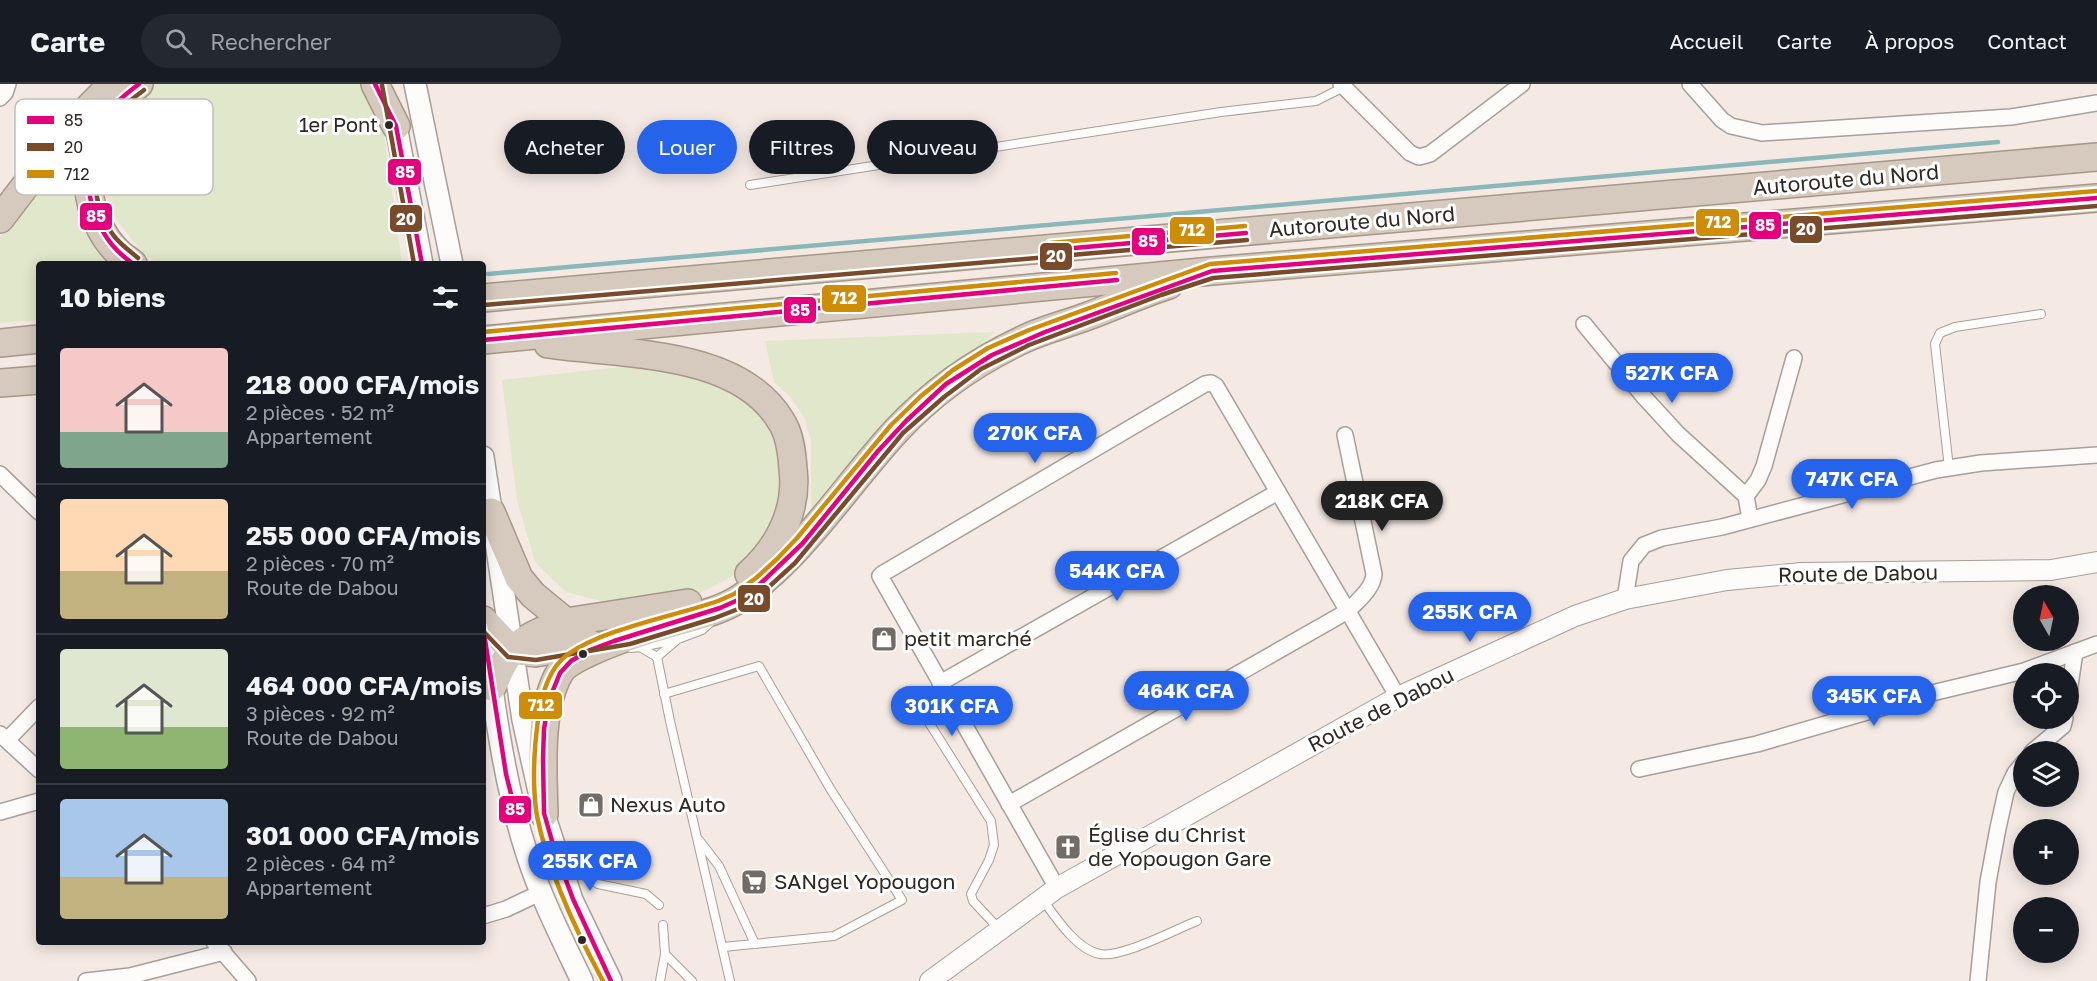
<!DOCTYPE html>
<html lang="fr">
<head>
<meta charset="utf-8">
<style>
  :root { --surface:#171b24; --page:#242831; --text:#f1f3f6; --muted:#9ea1a6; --line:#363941; --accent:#2563eb }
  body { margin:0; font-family:"Golos Text",sans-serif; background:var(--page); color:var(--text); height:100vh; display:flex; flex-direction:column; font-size:22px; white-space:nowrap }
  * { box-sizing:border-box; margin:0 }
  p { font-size:20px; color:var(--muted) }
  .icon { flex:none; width:33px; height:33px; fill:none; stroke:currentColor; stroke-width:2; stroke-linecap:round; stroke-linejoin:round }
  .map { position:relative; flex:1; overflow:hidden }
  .side { position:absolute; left:36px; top:177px; width:450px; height:684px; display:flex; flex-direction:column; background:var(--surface); border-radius:6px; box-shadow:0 3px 15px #0003 }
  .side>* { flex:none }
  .banner { position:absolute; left:504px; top:36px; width:570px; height:54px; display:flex; gap:12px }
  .needle { width:39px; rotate:351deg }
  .tools { position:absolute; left:2013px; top:501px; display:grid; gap:12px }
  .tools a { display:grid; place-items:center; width:66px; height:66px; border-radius:50%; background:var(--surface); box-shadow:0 3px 15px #0003; font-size:30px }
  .price { position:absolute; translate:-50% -51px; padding:0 14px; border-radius:21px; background:var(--accent); color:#fff; font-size:20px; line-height:39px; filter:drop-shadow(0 2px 3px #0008) }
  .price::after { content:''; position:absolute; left:50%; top:36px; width:18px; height:14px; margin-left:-9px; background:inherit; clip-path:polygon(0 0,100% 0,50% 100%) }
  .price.current { background:#222; color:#fff }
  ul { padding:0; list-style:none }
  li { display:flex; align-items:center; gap:18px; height:150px; padding:0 24px }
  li+li { border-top:2px solid var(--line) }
  li span { display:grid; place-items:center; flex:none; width:168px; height:120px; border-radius:6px; color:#555 }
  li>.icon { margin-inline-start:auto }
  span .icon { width:72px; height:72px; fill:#fffc; stroke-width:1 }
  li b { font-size:26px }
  h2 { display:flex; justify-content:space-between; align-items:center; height:72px; padding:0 24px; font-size:26px }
  .pill { padding:0 21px; border-radius:27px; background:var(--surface); box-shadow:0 3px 15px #0003; font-size:21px; line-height:54px }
  .pill.current { background:var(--accent); color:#fff }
  header { display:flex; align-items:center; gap:36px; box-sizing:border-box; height:84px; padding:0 30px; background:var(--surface); border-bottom:2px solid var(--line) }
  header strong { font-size:28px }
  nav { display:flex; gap:33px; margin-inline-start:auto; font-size:21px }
  .search { width:420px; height:54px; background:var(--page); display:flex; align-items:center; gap:15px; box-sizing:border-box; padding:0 21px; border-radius:33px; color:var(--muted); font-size:22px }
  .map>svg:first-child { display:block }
  .green { fill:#e1e7ca }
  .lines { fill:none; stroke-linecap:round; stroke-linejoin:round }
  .stream { stroke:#89b7ba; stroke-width:4.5 }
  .service-casing { stroke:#a79f9a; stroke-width:10 }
  .minor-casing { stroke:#a79f9a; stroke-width:18 }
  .tertiary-casing { stroke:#a79f9a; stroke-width:22 }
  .secondary-casing { stroke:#a79f9a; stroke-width:24 }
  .motorway-casing { stroke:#a69788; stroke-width:30 }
  .service { stroke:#fdfcfb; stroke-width:8 }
  .minor { stroke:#fdfcfb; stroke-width:15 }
  .tertiary { stroke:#fdfcfb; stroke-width:20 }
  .secondary { stroke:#fdfcfb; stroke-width:21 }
  .motorway { stroke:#d5cabd; stroke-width:27 }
  .bus-1-casing { stroke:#fff; stroke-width:9 }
  .bus-2-casing { stroke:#fff; stroke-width:9 }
  .bus-3-casing { stroke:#fff; stroke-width:9 }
  .bus-1 { stroke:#e5007d; stroke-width:4.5 }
  .bus-2 { stroke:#7a4b2a; stroke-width:4.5 }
  .bus-3 { stroke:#cf8d07; stroke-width:4.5 }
  .bus-dot { fill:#2e2722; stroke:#fff; stroke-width:2 }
  .labels { text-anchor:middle; stroke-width:6; stroke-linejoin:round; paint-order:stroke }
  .bus-label { font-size:20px; fill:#2e2722; stroke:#fff; text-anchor:end }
  .street-label { font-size:21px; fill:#2e2722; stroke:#fff }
  .poi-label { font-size:21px; fill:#2e2722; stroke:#fff; text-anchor:start }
  .key { fill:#fff; stroke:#c0bebd; stroke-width:1.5 }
  .key-label { font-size:16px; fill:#2e2722 }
  .line-badge { stroke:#fff; stroke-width:2 }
  .badge-label { font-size:16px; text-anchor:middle; font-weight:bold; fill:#fff }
</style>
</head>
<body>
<header>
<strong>Carte</strong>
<div class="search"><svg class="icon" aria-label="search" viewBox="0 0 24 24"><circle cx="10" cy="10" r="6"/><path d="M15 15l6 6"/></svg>Rechercher</div>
<nav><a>Accueil</a><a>Carte</a><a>À propos</a><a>Contact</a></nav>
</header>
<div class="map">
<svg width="2097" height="897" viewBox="0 0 2097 897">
  <rect width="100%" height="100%" fill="#f4e9e3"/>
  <g class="green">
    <path d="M149,0h217l17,42 19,138h-244l-16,-11 -26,-34 -15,-34 5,-40 16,-34z"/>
    <path d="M72,65c1,49 8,75 38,115h-71v56l-39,3v-86z"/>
    <path d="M995,248l-70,62 -114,125v-78l-6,-23 -14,-20 -17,-16 -9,-41z"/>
    <path d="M649,280l47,6 69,38 25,75 -32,72 -23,20 -35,18 -57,8 -38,1 -39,-10 -31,-30 -18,-62 -15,-120z"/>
  </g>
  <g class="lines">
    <path class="stream" d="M488,190l1510,-132"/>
    <defs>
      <g id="service">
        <path d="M750,101l471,-73 95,-11 28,-14"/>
        <path d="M1949,384l-14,-124 5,-11 15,-6 86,-13"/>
        <path d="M640,563l36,-7"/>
        <path d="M631,564l9,-1 17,10"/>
        <path d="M657,573l13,64 60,260"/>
        <path d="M657,573l21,-18 24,-9 9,-8"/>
        <path d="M664,610l95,-28 72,124 71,110 -68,36 -111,11"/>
        <path d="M923,629l68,108 3,24 -5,15 -18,34 2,7 26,28"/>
        <path d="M699,756l20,26 36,78"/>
        <path d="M564,779l34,21 48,10 13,11"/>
        <path d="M1043,816c13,18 34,50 57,54 22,4 74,-24 97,-33"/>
        <path d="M665,870l27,27"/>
        <path d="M660,897l5,-27 -2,-29"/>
      </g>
      <g id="minor">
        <path d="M1341,0l69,69 9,4 11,-3 92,-70"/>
        <path d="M1690,0l32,36 9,6 31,7 249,-16 86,-14"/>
        <path d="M0,14l5,-5 3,-9"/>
        <path d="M1584,240l60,73 34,37 68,62"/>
        <path d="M0,390l39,38"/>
        <path d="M1750,435l-4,-23 12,-16 6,-14 30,-108"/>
        <path d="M1625,515l6,-38 13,-16 18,-7 60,-11 214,-57 45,-7 116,-8"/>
        <path d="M940,599l338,-191"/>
        <path d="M2068,615l7,-47"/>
        <path d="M0,650l39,36"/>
        <path d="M6,654l6,-3 27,-28"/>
        <path d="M2032,668l31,-26 2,-8"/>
        <path d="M1639,685l118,-25 175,-51 92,-22 73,-27"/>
        <path d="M1009,720l339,-193c10,-11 25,-22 26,-37l-29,-139"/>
        <path d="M0,728l39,-11"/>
        <path d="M1057,804l-177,-312 2,-2 323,-190 6,-1 5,3 182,311"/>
        <path d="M483,832l23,-7 36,-17"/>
        <path d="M214,858l34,39"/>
        <path d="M86,897l44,-5 94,-24"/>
        <path d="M1978,897l10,-99 10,-54 8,-36 9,-19 9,-11"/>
      </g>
      <path id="tertiary" d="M930,897l127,-93 341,-191 177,-81 50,-17 102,-19 74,-7 250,-3 46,-8"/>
      <g id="secondary">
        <path d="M415,0l37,180"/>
        <path d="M396,42l26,138"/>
        <path d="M483,373l40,263 21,94 28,86 39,81"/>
        <path d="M483,543c11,75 20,152 43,224 14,45 36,88 56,130"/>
      </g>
      <g id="motorway">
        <path d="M375,0l21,42"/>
        <path d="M0,135l71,-93 41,-42"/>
        <path d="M133,180c-4,-4 -10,-7 -14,-11 -35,-32 -42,-99 -14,-137 10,-13 21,-22 34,-32"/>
        <path d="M483,214l1614,-141"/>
        <path d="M483,256l729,-69 885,-73"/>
        <path d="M0,259l39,-4"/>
        <path d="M548,260c74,11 190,5 233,77 9,13 11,33 12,48 5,41 -14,78 -44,105"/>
        <path d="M0,299l39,-3"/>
        <path d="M491,428l28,66 14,17 33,27"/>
        <path d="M483,536l29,30 23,3 56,-9"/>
        <path d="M492,603c6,-12 12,-29 22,-38 14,-14 34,-21 52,-27l122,-19"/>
        <path d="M544,730c-1,-42 -6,-105 16,-142 5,-8 18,-14 26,-18 29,-14 59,-23 90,-32 21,-6 44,-11 63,-23 61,-40 107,-114 157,-168 36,-39 81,-70 128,-92 21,-10 43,-15 64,-23 27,-10 53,-22 81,-31"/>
      </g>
    </defs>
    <use href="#service" class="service-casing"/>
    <use href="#minor" class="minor-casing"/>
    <use href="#tertiary" class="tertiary-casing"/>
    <use href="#secondary" class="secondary-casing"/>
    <use href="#motorway" class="motorway-casing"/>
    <use href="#service" class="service"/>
    <use href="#minor" class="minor"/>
    <use href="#tertiary" class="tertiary"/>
    <use href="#secondary" class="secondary"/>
    <use href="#motorway" class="motorway"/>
    <defs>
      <g id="bus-1">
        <path d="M375,0l21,42 26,138"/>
        <path d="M1051,166l195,-17"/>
        <path d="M133,180c-10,-8 -19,-15 -26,-26 -24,-35 -26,-87 -2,-122 9,-13 22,-23 34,-32"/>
        <path d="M483,256l634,-60"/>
        <path d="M483,543l23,147 10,40"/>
        <path d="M611,897l-38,-82 -19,-51 -10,-35 -1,-54 1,-30 5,-29 11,-27 11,-12 19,-11 24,-9 106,-33 18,-8 23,-17 42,-40 75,-92 28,-30 40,-37 46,-29 53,-23 167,-61 885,-73"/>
      </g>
      <g id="bus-2">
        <path d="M382,1l32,179"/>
        <path d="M138,174c-8,-7 -17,-13 -24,-22 -24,-31 -25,-81 -4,-114 8,-13 22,-23 34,-32"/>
        <path d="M484,221l763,-65"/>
        <path d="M483,547l25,26 28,3 94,-16 85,-26 23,-9 22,-14 35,-32 108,-130 41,-36 37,-28 48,-24 132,-50 52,-17 884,-72"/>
      </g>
      <g id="bus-3">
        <path d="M1050,159l195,-17"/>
        <path d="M483,248l633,-59"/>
        <path d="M603,897c-27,-50 -55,-110 -66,-165 -5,-31 -3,-66 1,-96 3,-23 10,-51 29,-65 35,-26 108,-39 151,-54l16,-7 22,-16 21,-19 20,-21 94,-113 30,-29 32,-26 35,-22 41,-18 181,-66 886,-73"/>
      </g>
    </defs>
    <use href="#bus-1" class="bus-1-casing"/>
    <use href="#bus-2" class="bus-2-casing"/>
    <use href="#bus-3" class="bus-3-casing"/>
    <use href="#bus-1" class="bus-1"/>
    <use href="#bus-2" class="bus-2"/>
    <use href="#bus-3" class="bus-3"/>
  </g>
  <defs>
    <symbol id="shop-square" viewBox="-11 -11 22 22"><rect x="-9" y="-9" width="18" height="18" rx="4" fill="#736b66" stroke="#fff"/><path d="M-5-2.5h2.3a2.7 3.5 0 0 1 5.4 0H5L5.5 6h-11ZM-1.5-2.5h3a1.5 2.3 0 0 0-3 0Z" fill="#fff"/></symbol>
    <symbol id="church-square" viewBox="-11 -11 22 22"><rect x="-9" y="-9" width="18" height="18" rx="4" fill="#736b66" stroke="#fff"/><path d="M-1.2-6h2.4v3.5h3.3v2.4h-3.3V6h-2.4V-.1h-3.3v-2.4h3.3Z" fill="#fff"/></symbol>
    <symbol id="supermarket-square" viewBox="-11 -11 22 22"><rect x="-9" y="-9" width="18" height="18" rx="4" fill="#736b66" stroke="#fff"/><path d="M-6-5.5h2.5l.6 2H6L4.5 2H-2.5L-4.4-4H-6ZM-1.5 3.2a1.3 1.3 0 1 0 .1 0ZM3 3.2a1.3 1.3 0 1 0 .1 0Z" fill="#fff"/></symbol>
  </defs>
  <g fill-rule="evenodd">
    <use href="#shop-square" x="869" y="540" width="30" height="30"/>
    <use href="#shop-square" x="576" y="706" width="30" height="30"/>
    <use href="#church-square" x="1053" y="748" width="30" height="30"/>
    <use href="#supermarket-square" x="739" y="783" width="30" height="30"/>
  </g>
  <g class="bus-dot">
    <circle cx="389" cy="41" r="5"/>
    <circle cx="583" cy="570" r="5"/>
    <circle cx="582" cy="856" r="5"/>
  </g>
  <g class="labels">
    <g class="bus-label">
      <text x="378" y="48">1er Pont</text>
    </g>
    <g class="street-label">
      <text transform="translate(1846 96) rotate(-5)" y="7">Autoroute du Nord</text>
      <text transform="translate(1362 138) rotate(-5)" y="7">Autoroute du Nord</text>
      <text transform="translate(1858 490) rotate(-1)" y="7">Route de Dabou</text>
      <text transform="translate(1381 626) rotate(-27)" y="7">Route de Dabou</text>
    </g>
    <g class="poi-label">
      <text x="904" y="562">petit marché</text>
      <text x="610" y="728">Nexus Auto</text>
      <text x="1088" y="758">Église du Christ<tspan x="1088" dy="24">de Yopougon Gare</tspan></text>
      <text x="774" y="805">SANgel Yopougon</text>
    </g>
  </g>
  <rect x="15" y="15" width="198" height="96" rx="9" class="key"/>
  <rect x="27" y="32" width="27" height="8" fill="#e5007d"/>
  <rect x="27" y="59" width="27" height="8" fill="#7a4b2a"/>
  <rect x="27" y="86" width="27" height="8" fill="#cf8d07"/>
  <g class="key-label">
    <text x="64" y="42">85</text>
    <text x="64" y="69">20</text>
    <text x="64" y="96">712</text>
  </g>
  <g class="line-badge">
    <rect x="387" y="74" width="35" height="28" rx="6" fill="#e5007d"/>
    <rect x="79" y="118" width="34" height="29" rx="6" fill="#e5007d"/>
    <rect x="389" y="120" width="34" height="29" rx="6" fill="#7a4b2a"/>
    <rect x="1695" y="124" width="45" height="29" rx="6" fill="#cf8d07"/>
    <rect x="1748" y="127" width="34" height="29" rx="6" fill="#e5007d"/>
    <rect x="1789" y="131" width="34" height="29" rx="6" fill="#7a4b2a"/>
    <rect x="1169" y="132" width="46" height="29" rx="6" fill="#cf8d07"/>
    <rect x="1131" y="143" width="35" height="29" rx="6" fill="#e5007d"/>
    <rect x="1039" y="158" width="34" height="29" rx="6" fill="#7a4b2a"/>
    <rect x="821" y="200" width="46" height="29" rx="6" fill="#cf8d07"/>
    <rect x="783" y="212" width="34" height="28" rx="6" fill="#e5007d"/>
    <rect x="737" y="500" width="34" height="29" rx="6" fill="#7a4b2a"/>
    <rect x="518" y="607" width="45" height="29" rx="6" fill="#cf8d07"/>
    <rect x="498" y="711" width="34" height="29" rx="6" fill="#e5007d"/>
  </g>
  <g class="badge-label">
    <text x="405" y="94">85</text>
    <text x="96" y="138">85</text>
    <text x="406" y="141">20</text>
    <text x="1718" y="144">712</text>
    <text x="1765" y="147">85</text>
    <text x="1806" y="151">20</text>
    <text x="1192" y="152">712</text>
    <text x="1148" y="163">85</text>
    <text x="1056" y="178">20</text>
    <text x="844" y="220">712</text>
    <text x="800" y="232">85</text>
    <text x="754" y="521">20</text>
    <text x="541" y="627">712</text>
    <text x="515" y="731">85</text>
  </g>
</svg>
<div class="tools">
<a><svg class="needle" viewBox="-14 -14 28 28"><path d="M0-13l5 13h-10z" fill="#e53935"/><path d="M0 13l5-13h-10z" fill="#9ea1a6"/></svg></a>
<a><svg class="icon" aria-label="locate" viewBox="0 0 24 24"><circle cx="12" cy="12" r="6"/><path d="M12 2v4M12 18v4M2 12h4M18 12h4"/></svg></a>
<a><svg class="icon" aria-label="layers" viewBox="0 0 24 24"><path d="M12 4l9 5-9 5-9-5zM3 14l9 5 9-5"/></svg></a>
<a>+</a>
<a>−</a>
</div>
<b class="price" style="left:1672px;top:320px">527K CFA</b>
<b class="price" style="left:1035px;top:380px">270K CFA</b>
<b class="price" style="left:1852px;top:426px">747K CFA</b>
<b class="price current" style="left:1382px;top:448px">218K CFA</b>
<b class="price" style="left:1117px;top:518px">544K CFA</b>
<b class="price" style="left:1470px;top:559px">255K CFA</b>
<b class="price" style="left:1186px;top:638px">464K CFA</b>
<b class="price" style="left:1874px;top:643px">345K CFA</b>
<b class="price" style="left:952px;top:653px">301K CFA</b>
<b class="price" style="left:590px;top:808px">255K CFA</b>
<div class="banner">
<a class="pill">Acheter</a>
<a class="pill current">Louer</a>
<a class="pill">Filtres</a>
<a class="pill">Nouveau</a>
</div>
<section class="side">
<h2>10 biens<svg class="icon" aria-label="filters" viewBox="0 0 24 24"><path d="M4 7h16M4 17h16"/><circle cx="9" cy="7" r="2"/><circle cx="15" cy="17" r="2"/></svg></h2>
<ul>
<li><span style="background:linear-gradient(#f6c9c9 70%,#7fa58c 0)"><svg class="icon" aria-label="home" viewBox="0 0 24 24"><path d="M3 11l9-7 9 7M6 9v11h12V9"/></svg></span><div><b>218 000 CFA/mois</b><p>2 pièces · 52 m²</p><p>Appartement</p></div></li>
<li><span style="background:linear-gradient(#ffd9b3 60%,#c2b280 0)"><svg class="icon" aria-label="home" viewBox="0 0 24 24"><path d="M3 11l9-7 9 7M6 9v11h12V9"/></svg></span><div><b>255 000 CFA/mois</b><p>2 pièces · 70 m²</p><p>Route de Dabou</p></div></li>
<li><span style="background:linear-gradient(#dfe7d0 65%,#8fb573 0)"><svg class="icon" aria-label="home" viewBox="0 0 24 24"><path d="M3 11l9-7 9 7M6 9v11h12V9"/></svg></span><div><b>464 000 CFA/mois</b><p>3 pièces · 92 m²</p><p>Route de Dabou</p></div></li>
<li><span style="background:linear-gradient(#a9c7e8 65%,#c2b280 0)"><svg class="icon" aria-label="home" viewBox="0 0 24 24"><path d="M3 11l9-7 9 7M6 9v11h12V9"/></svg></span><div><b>301 000 CFA/mois</b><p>2 pièces · 64 m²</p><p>Appartement</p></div></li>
</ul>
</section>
</div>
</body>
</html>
